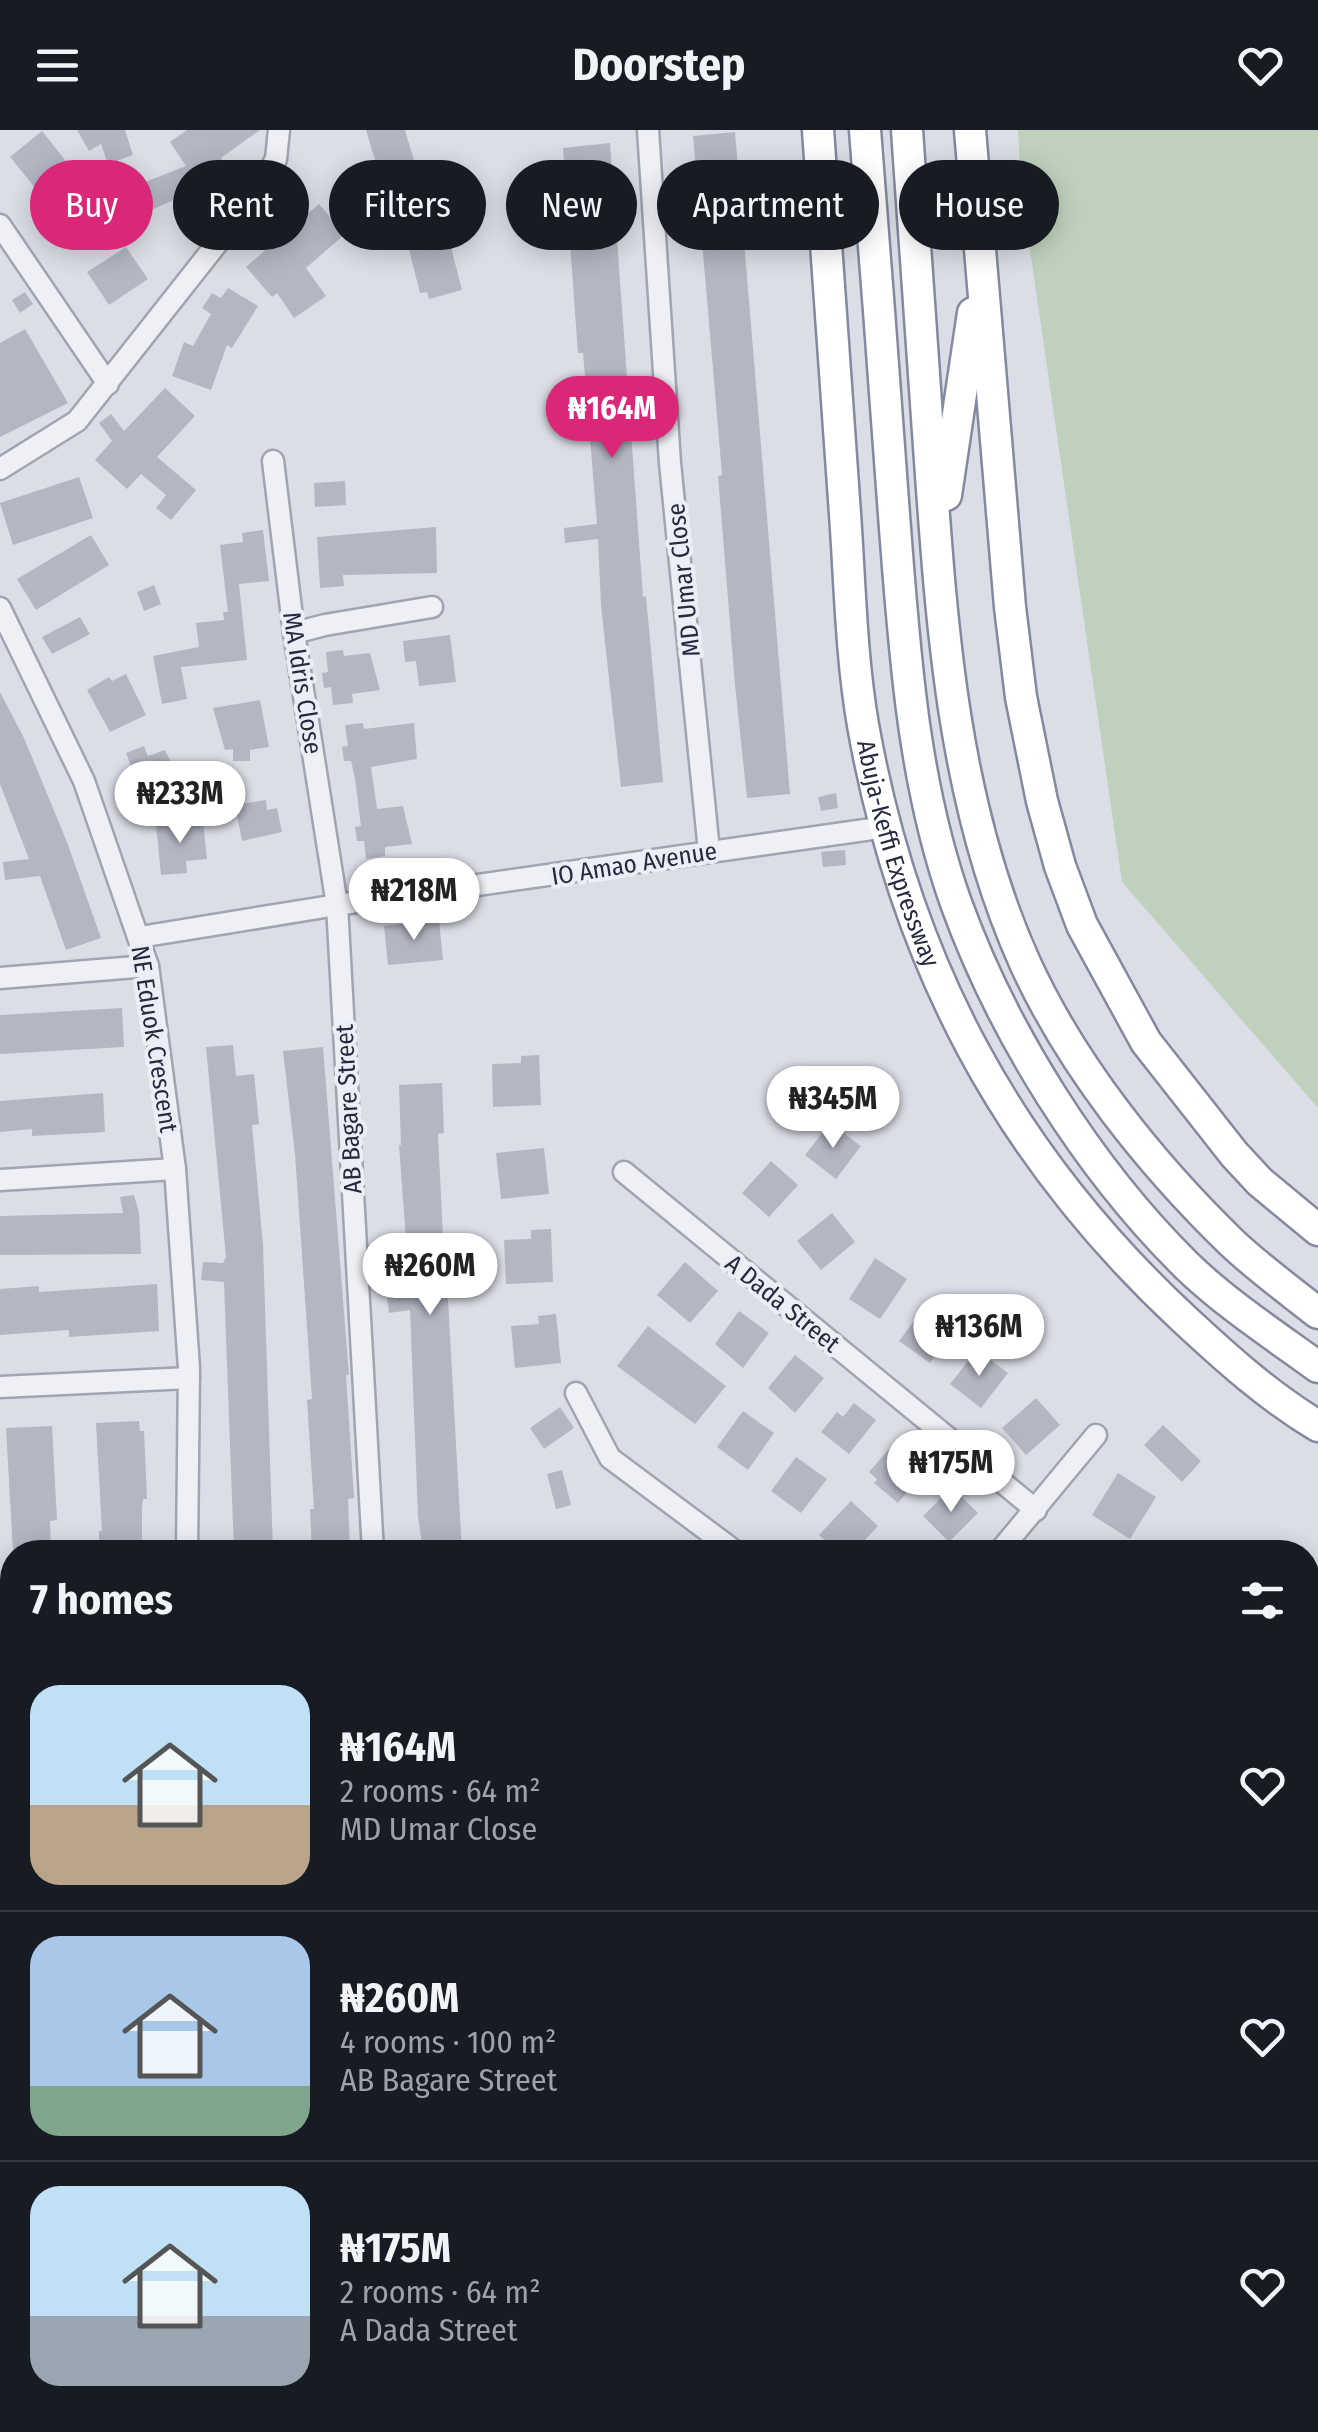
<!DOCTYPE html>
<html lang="en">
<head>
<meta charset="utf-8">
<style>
  :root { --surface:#171b24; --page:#242831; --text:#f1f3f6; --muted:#9ea1a6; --line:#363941; --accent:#db2777 }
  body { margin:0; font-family:"Fira Sans Condensed",sans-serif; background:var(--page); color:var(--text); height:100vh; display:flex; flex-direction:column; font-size:38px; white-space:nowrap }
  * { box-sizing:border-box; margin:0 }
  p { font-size:32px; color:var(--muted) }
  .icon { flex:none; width:55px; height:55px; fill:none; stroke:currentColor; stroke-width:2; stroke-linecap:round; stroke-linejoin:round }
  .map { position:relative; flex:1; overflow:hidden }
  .drawer { position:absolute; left:0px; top:1410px; width:1320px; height:892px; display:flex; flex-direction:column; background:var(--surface); border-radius:40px 40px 0 0; box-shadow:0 5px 25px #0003 }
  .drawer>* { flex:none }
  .hud { position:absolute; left:30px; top:30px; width:1260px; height:90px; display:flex; gap:20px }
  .price { position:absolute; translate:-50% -85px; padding:0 22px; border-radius:35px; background:#fff; color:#222; font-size:32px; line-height:65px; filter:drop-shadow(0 2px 5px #0008) }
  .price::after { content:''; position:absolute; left:50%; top:60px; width:30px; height:22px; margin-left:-15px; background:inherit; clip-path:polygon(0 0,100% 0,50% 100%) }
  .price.on { background:var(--accent); color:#fff }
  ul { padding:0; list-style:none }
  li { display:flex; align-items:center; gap:30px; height:250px; padding:0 30px }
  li+li { border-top:2px solid var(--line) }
  li span { display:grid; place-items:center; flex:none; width:280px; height:200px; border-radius:30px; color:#555 }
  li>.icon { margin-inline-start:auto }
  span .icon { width:120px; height:120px; fill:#fffc; stroke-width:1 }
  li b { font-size:42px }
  h2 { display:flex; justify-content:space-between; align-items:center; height:120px; padding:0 30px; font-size:42px }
  .tag { padding:0 35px; border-radius:45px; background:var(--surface); box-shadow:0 5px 25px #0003; font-size:35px; line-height:90px }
  .tag.on { background:var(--accent); color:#fff }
  header { display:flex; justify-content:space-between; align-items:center; height:130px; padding:0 30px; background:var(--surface); font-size:45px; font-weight:700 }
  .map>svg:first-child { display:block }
  .green { fill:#bfd1bc }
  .building { fill:#b3b7c4 }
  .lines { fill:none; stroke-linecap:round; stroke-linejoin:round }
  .minor-casing { stroke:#a1a4b1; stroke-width:25 }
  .highway-casing { stroke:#83899e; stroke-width:35 }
  .minor { stroke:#eff0f5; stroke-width:20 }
  .highway { stroke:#fff; stroke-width:30 }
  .labels { text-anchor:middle; stroke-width:8; stroke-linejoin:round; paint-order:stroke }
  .street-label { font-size:25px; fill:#252a3e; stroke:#ebeef5 }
</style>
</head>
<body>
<header><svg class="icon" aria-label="menu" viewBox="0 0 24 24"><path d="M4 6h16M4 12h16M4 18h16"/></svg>Doorstep<svg class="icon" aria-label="heart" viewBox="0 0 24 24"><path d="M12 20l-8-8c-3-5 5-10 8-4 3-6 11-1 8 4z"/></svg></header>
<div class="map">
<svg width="1318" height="2302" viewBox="0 0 1318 2302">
  <rect width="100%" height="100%" fill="#dcdee7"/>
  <path class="green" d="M1018,0h300v978l-196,-226 -101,-694z"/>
  <g class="building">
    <path d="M77,0h48l8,25 -25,9 -7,-20 -12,7z"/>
    <path d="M187,0h73l-39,28 2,3 -47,33 2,4 -36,16 -10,-27 54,-21 -16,-24z"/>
    <path d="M366,0h39l24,81 12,-3 21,82 -33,9 -2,-7 -7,1 -25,-98 -9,2z"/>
    <path d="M42,1l27,34 -32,25 -27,-33z"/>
    <path d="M735,2l55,662 -43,4 -12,-113 -17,-209 4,-1 -29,-339z"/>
    <path d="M610,13l33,454 3,-1 17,186 -42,5 -20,-181 -3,-67 -33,4 -1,-15 33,-4 -14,-171h-5l-15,-205z"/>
    <path d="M92,67l16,33 -40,18 -16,-33z"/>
    <path d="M319,74l26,30 -39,34 20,28 -32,22 -17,-25 -5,4 -26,-30z"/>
    <path d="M126,117l22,32 -39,26 -22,-33z"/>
    <path d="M228,158l30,18 -26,42 -5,-3 -16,45 -39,-14 12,-34 9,4 18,-32 -9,-6 10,-15 9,5z"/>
    <path d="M25,162l8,12 -13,9 -8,-13z"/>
    <path d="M25,199l43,74 -68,34v-94z"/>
    <path d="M165,258l30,28 -38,41 39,33 -25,30 -15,-12 10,-13 -25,-21 -14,15 -32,-29 17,-19 -13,-18 12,-9 13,17z"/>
    <path d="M79,347l14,41 -80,27 -13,-42z"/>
    <path d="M345,351l1,24 -31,2 -1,-24z"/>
    <path d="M436,397l1,46 -94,2 1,11 -24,2 -3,-51z"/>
    <path d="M263,400l6,51 -30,3 8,76 -66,7 6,32 -25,5 -9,-48 46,-9 -3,-24 28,-3 -1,-8h5l-8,-67 23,-3 -1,-9z"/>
    <path d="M91,405l18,30 -73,45 -19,-31z"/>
    <path d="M154,455l7,19 -17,7 -7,-19z"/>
    <path d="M80,487l10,17 -38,20 -10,-17z"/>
    <path d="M450,505l6,47 -37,4 -3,-25 -11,1 -2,-21z"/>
    <path d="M343,520l1,6 26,-3 10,37 -28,4 1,9 -20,2 -2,-18 -7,1 -2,-15 6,-1 -2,-20z"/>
    <path d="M126,544l20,41 -36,17 -23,-42 22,-13 3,4z"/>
    <path d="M0,562l24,46 43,104 34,96 -35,12 -26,-74 -35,4 -2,-18 26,-3 -29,-75z"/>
    <path d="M260,570l9,47 -19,3v11h-17v-12l-8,1 -12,-42z"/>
    <path d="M363,593l1,6 50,-6 3,36 -46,8 6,42 26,-3 9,38 -27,3v9l-19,3 -2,-18h-7l-2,-14 6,-1 -6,-48 -4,-17h-7l-2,-14 6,-1 -3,-21z"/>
    <path d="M144,616l4,10 17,-6 13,27 -22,8 4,10 -23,9 -13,-33 8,-3 -6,-15z"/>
    <path d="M836,663l2,15 -17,3 -3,-14z"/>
    <path d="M266,670l1,10 10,-2 5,24 -40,9 -7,-36z"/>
    <path d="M203,690l4,39 -21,2 1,12 -26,2 -5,-50z"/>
    <path d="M845,720l1,15 -23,2 -2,-15z"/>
    <path d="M439,790l4,40 -55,5 -4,-39z"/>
    <path d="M122,878l2,39 -124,7v-39z"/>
    <path d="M233,915l3,31 18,-2 5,50 -7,1 11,120 10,307h-39l-10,-270 -23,-2 2,-18 20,1 3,-6 -20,-210z"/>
    <path d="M323,917l26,328h-3l8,123 -6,1 2,53h-38l-2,-43h4l-7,-109 5,-1 -17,-245 -12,-103z"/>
    <path d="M539,925l2,50 -48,2 -1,-43 29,-1v-7z"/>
    <path d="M442,953l2,50 -6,1 6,123h19l2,22 -18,2 15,271h-39l-5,-36 -8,-206 -21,3 -2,-15 23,-3 -11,-150h2l-2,-60z"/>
    <path d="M103,963l2,39 -73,4v-7l-32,3v-31z"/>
    <path d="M830,993l31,23 -25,33 -31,-24z"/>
    <path d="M544,1018l5,46 -48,5 -5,-46z"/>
    <path d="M771,1031l27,24 -29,32 -27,-24z"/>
    <path d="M134,1065l5,18 2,41 -141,1v-39l123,-3 -3,-16z"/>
    <path d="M832,1083l23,29 -34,28 -24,-29z"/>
    <path d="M551,1099l2,53 -47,2 -2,-44 27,-1v-9z"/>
    <path d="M875,1128l32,21 -27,40 -31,-20z"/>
    <path d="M685,1132l33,29 -28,32 -33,-28z"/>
    <path d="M157,1154l2,47 -90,6v-7l-69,5v-46l39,-3v6z"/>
    <path d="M927,1174l30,22 -27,37 -31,-22z"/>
    <path d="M739,1181l30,22 -26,35 -28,-24z"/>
    <path d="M556,1184l5,49 -46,5 -4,-42 28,-2 -1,-8z"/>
    <path d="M648,1196l78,60 -31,38 -78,-58z"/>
    <path d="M977,1220l31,23 -27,35 -31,-24z"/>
    <path d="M795,1225l29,23 -29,35 -27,-25z"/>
    <path d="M1036,1268l24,27 -34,30 -24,-27z"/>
    <path d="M854,1273l22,17 -27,34 -28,-22 16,-20 6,5z"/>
    <path d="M560,1277l14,21 -30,21 -14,-21z"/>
    <path d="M743,1281l31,22 -26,37 -31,-23z"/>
    <path d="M139,1291l1,10h4l3,68h-4l-1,9v44h-43v-21h3l-6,-108z"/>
    <path d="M1163,1295l38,36 -19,21 -38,-37z"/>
    <path d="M52,1296l5,94 -7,1 1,31h-38l-7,-124z"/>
    <path d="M896,1311l32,26 -30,36 -24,-20 3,-4 -8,-7z"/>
    <path d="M796,1327l31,22 -26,34 -30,-22z"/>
    <path d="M562,1340l9,35 -15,4 -9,-35z"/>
    <path d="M1118,1343l38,24 -26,42 -38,-24z"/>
    <path d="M952,1357l26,26 -29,29 -26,-26z"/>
    <path d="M851,1371l27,25 -24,26h-17l-18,-17z"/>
  </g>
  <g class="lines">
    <defs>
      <g id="minor">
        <path d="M648,0l22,333 39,388"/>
        <path d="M0,95l108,159"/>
        <path d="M273,331l21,172 43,272 36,647"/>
        <path d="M0,339l77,-48 183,-232 16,-30 3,-29"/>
        <path d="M0,478l84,173 64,185 27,203 14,199 -2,184"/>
        <path d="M294,503l31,-8 107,-18"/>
        <path d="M140,807l197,-32 549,-78"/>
        <path d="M0,848l148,-12"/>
        <path d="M624,1042l412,338"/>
        <path d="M0,1050l175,-11"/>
        <path d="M0,1257l189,-9"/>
        <path d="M576,1263l34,65 126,94"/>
        <path d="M999,1422l97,-117"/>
        <path d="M1308,1649l10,4"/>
        <path d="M1308,1837l10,-12"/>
        <path d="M1308,2024l10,10"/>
        <path d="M1308,2056l10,9"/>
        <path d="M0,2063h12"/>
        <path d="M1308,2160l10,-4"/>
        <path d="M408,2290l1,12"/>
        <path d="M889,2302l11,-12"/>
        <path d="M1112,2302l10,-12"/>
      </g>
      <g id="highway">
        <path id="s1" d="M818,0c9,128 18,256 27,384 5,70 6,142 18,211 42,237 144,429 320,593 43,40 85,78 135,108"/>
        <path d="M865,0c10,128 20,257 29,385 10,130 18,265 62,388 47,130 132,265 230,362 39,38 88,70 132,102"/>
        <path d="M907,0c8,110 15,221 23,331 12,170 24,345 95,502 47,103 125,200 205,278 27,26 59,49 88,72"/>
        <path d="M970,0l40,477 11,90 21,104 18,65 22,59 64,117 88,112 26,28 58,48"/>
        <path d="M946,365l27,-182"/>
      </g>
    </defs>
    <use href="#minor" class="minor-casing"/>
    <use href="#highway" class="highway-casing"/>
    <use href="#minor" class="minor"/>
    <use href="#highway" class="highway"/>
  </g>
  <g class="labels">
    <g class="street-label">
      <text transform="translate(683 450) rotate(-96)" y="9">MD Umar Close</text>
      <text transform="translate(303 553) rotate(81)" y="9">MA Idris Close</text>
      <text dy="9" stroke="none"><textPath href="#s1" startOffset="730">Abuja-Keffi Expressway</textPath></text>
      <text transform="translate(634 733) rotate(-9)" y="9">IO Amao Avenue</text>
      <text transform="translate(155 909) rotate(81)" y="9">NE Eduok Crescent</text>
      <text transform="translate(348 979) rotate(-93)" y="9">AB Bagare Street</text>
      <text transform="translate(783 1173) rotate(39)" y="9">A Dada Street</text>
    </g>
  </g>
</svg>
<b class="price on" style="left:612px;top:331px">₦164M</b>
<b class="price" style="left:180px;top:716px">₦233M</b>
<b class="price" style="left:414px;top:813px">₦218M</b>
<b class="price" style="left:833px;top:1021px">₦345M</b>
<b class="price" style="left:430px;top:1188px">₦260M</b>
<b class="price" style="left:979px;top:1249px">₦136M</b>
<b class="price" style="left:951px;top:1385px">₦175M</b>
<div class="hud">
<a class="tag on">Buy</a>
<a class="tag">Rent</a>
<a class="tag">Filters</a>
<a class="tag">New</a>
<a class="tag">Apartment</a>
<a class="tag">House</a>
</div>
<section class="drawer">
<h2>7 homes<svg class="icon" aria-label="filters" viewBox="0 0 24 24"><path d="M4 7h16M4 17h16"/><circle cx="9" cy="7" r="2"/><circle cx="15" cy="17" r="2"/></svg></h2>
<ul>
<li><span style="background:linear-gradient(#bfe0f5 60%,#b9a48a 0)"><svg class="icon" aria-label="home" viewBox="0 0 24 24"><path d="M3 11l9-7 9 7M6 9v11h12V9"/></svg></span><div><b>₦164M</b><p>2 rooms · 64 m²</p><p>MD Umar Close</p></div><svg class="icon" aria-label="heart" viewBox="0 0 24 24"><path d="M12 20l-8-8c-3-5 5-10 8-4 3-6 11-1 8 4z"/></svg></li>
<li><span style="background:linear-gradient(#a9c7e8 75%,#7fa58c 0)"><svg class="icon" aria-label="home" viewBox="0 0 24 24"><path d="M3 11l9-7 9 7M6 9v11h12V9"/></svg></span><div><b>₦260M</b><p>4 rooms · 100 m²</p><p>AB Bagare Street</p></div><svg class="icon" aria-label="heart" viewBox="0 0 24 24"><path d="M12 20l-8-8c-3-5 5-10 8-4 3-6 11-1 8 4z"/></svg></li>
<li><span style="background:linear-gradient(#bfe0f5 65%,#9aa5b1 0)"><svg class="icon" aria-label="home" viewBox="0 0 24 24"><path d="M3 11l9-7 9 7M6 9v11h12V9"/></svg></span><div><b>₦175M</b><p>2 rooms · 64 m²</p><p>A Dada Street</p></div><svg class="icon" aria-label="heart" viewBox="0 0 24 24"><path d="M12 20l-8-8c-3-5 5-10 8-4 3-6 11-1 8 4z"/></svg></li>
</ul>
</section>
</div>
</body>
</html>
